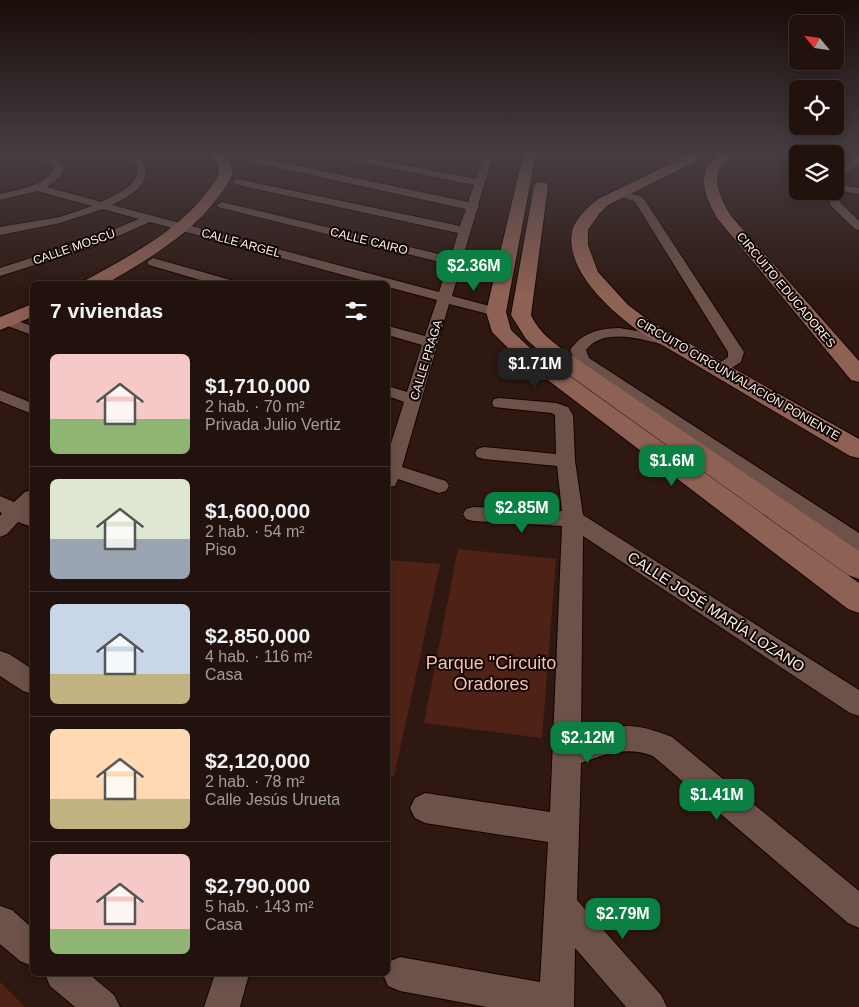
<!DOCTYPE html>
<html lang="es">
<head>
<meta charset="utf-8">
<style>
  :root { --surface:#22120d; --page:#2a1b16; --text:#f1f3f6; --muted:#a29e9d; --line:#3f322e; --accent:#0b8043 }
  body { margin:0; font-family:Arial,sans-serif; background:var(--page); color:var(--text); height:100vh; display:flex; flex-direction:column; font-size:19px; white-space:nowrap }
  * { box-sizing:border-box; margin:0 }
  p { font-size:16px; color:var(--muted) }
  .icon { flex:none; width:28px; height:28px; fill:none; stroke:currentColor; stroke-width:2; stroke-linecap:round; stroke-linejoin:round }
  .map { position:relative; flex:1; overflow:hidden }
  .drawer { position:absolute; left:30px; top:281px; width:360px; height:695px; display:flex; flex-direction:column; background:var(--surface); border-radius:8px; box-shadow:0 2px 12px #0003,0 0 0 1px var(--line) }
  .drawer>* { flex:none }
  .needle { width:32px; rotate:299deg }
  .fabs { position:absolute; left:789px; top:15px; display:grid; gap:10px }
  .fabs a { display:grid; place-items:center; width:55px; height:55px; border-radius:8px; background:var(--surface); box-shadow:0 2px 12px #0003,0 0 0 1px var(--line); font-size:25px }
  .price { position:absolute; translate:-50% -42px; padding:0 11px; border-radius:10px; background:var(--accent); color:#fff; font-size:16px; line-height:32px; filter:drop-shadow(0 1px 2px #0008) }
  .price::after { content:''; position:absolute; left:50%; top:30px; width:15px; height:11px; margin-left:-8px; background:inherit; clip-path:polygon(0 0,100% 0,50% 100%) }
  .price.current { background:#222; color:#fff }
  ul { padding:0; list-style:none }
  li { display:flex; align-items:center; gap:15px; height:125px; padding:0 20px }
  li+li { border-top:1px solid var(--line) }
  li span { display:grid; place-items:center; flex:none; width:140px; height:100px; border-radius:8px; color:#555 }
  li>.icon { margin-inline-start:auto }
  span .icon { width:60px; height:60px; fill:#fffc; stroke-width:1 }
  li b { font-size:21px }
  h2 { display:flex; justify-content:space-between; align-items:center; height:60px; padding:0 20px; font-size:21px }
  .map>svg:first-child { display:block }
  .green { fill:#4e2315 }
  .lines { fill:none; stroke-linecap:round; stroke-linejoin:round }
  .street-casing { stroke:#150301; stroke-width:2 }
  .secondary-casing { stroke:#150301; stroke-width:2 }
  .street { fill:#6d524a; fill-rule:evenodd }
  .secondary { fill:#8d6154; fill-rule:evenodd }
  .labels { text-anchor:middle; stroke-width:4; stroke-linejoin:round; paint-order:stroke }
  .far-street-label { font-size:12px; fill:#fdf0ec; stroke:#0f0604 }
  .street-label { font-size:15px; fill:#fdf0ec; stroke:#0f0604 }
  .near-park-label { font-size:18px; fill:#fbc1b0; stroke:#0f0604 }
</style>
</head>
<body>
<div class="map">
<svg width="859" height="1007" viewBox="0 0 859 1007">
  <rect width="100%" height="100%" fill="#2e1811"/>
  <g class="green">
    <path d="M458,549l98,10 -14,179 -118,-15z"/>
    <path d="M388,560l52,4 -46,213 -6,-1z"/>
    <path d="M0,982l25,25h-25z"/>
  </g>
  <g class="lines">
    <defs>
      <g id="street">
        <path d="M2,152c21,0 49,-3 63,15l-5,10 -13,10 54,15c12,-6 40,-17 36,-34 -2,-6 -9,-11 -13,-16h10c26,26 3,41 -22,53l327,87 9,-28 -230,-57 -1,-2 5,-3 229,55 7,-24 -220,-48 -5,-3 5,-3 222,47 6,-17 -233,-51h-16l-5,-3 5,-3h16l235,50 6,-17 -150,-30 -5,-3h20l137,27 7,-22 -17,-5h28l-16,53 1,2 -2,3 -15,50 1,2 -2,3 -9,31 49,13 2,3 -2,3 -5,1 -47,-12 -47,163 44,14 3,5 -3,5 -7,2 -41,-14 -3,7 -7,1v-34l16,-51 -16,-6v-10l19,6 15,-47 -34,-10v-9l37,10 12,-36 -49,-13v-3h-12l-226,-62 -52,23 -98,31v-8l90,-29 49,-20 -36,-10 -43,14 -60,12v-8l60,-10 32,-11 -55,-15 -37,9v-6c20,-5 44,-7 55,-27l-15,-7 -33,-5z"/>
        <path d="M859,156v8l-24,16v-8z"/>
        <path d="M835,184l24,4v6l-24,-4z"/>
        <path d="M619,190l23,7 4,5 98,150 -3,10 -16,10h-12l-2,-3 17,-12v-5l-91,-147 -3,-4 -19,-6 -1,-2z"/>
        <path d="M824,191h10l7,12 18,18v9l-4,-1 -23,-22z"/>
        <path d="M153,258l81,23 1,3h-21l-65,-19 -2,-3z"/>
        <path d="M7,317l25,9v9l-30,-11 -2,-3 2,-3z"/>
        <path d="M619,328l49,8 5,2 3,3 -3,3 -5,2c-24,-6 -64,-20 -82,4l3,8 270,175v19l-8,-2 -275,-187 -6,-13c13,-18 28,-21 49,-22z"/>
        <path d="M0,390l32,13v11l-32,-13z"/>
        <path d="M500,398l56,5 12,4 5,8 2,46 8,54 276,175v26l-9,-3 -267,-177 -2,200c40,-12 50,-15 91,1l187,154v37l-11,-5 -195,-167c-27,-10 -46,-2 -72,7l-4,137 84,95 6,12h-41l-51,-59 -1,59h-87l-87,-16 -12,-5 -5,-12h5v-12l12,-5 140,25 8,-140 -123,-19 -10,-5 -5,-10 5,-10 10,-5 125,19 12,-286 -89,-5 -7,-2 -3,-5 3,-5 7,-2 89,4 -5,-45 -73,-7 -7,-2 -2,-4 2,-4 7,-2 72,7 -1,-39 -3,-2 -58,-6 -2,-4 2,-4z"/>
        <path d="M32,490v18l-2,2 2,1v16l-14,-5 -11,12 -7,3v-21l2,-3 -2,-1v-16l14,6 11,-10z"/>
        <path d="M0,651l9,3 23,15v25l-9,-3 -23,-15z"/>
        <path d="M0,906l12,4 20,18v38l-12,-5 -20,-17z"/>
        <path d="M45,974h44l25,21 6,12h-45l-25,-21z"/>
        <path d="M215,974h34l-9,33h-36z"/>
      </g>
      <g id="secondary">
        <path d="M208,152h13l9,9 3,13c-26,49 -71,77 -117,104l-10,6h-23l3,-4c49,-27 104,-55 133,-106l-2,-12z"/>
        <path d="M524,152h12l-30,160 5,18 18,17 330,236v30l-11,-4 -333,-254 -23,-23 -6,-20z"/>
        <path d="M694,152h16l-1,3 -101,50 -9,9 -11,16v15l10,27 30,33 23,17 208,117v19l-9,-2 -213,-126c-27,-20 -72,-60 -65,-98 2,-12 17,-26 26,-33z"/>
        <path d="M721,152h14c-4,5 -10,9 -14,15 -10,16 2,35 10,49l128,145v21l-8,-2 -134,-162c-14,-26 -22,-44 4,-66z"/>
        <path d="M541,182l5,1 2,3 -17,129c8,18 24,29 40,40l288,196v28l-11,-4 -293,-210 -29,-26 -15,-24 23,-129 2,-3z"/>
        <path d="M32,304v13l-32,13v-13z"/>
      </g>
    </defs>
    <use href="#street" class="street-casing"/>
    <use href="#secondary" class="secondary-casing"/>
    <use href="#street" class="street"/>
    <use href="#secondary" class="secondary"/>
  </g>
  <linearGradient id="sky" x2="0" y2="1"><stop stop-color="#190d09"/><stop offset="0.52" stop-color="#463d43"/><stop offset="1" stop-color="#463d43" stop-opacity="0"/></linearGradient>
  <rect width="859" height="293" fill="url(#sky)"/>
  <g class="labels">
    <g class="far-street-label">
      <text transform="translate(369 241) rotate(14)" y="4">CALLE CAIRO</text>
      <text transform="translate(241 243) rotate(15)" y="4">CALLE ARGEL</text>
      <text transform="translate(74 247) rotate(-19)" y="4">CALLE MOSCÚ</text>
      <text transform="translate(786 290) rotate(50)" y="4">CIRCUITO EDUCADORES</text>
      <text transform="translate(426 360) rotate(-73)" y="4">CALLE PRAGA</text>
      <text transform="translate(738 379) rotate(30)" y="4">CIRCUITO CIRCUNVALACIÓN PONIENTE</text>
    </g>
    <g class="street-label">
      <text transform="translate(716 612) rotate(33)" y="5">CALLE JOSÉ MARÍA LOZANO</text>
    </g>
    <g class="near-park-label">
      <text x="491" y="669">Parque "Circuito<tspan x="491" dy="21">Oradores</tspan></text>
    </g>
  </g>
</svg>
<div class="fabs">
<a><svg class="needle" viewBox="-14 -14 28 28"><path d="M0-13l5 13h-10z" fill="#e53935"/><path d="M0 13l5-13h-10z" fill="#a29e9d"/></svg></a>
<a><svg class="icon" aria-label="locate" viewBox="0 0 24 24"><circle cx="12" cy="12" r="6"/><path d="M12 2v4M12 18v4M2 12h4M18 12h4"/></svg></a>
<a><svg class="icon" aria-label="layers" viewBox="0 0 24 24"><path d="M12 4l9 5-9 5-9-5zM3 14l9 5 9-5"/></svg></a>
</div>
<b class="price" style="left:474px;top:292px">$2.36M</b>
<b class="price current" style="left:535px;top:390px">$1.71M</b>
<b class="price" style="left:672px;top:487px">$1.6M</b>
<b class="price" style="left:522px;top:534px">$2.85M</b>
<b class="price" style="left:588px;top:764px">$2.12M</b>
<b class="price" style="left:717px;top:821px">$1.41M</b>
<b class="price" style="left:623px;top:940px">$2.79M</b>
<section class="drawer">
<h2>7 viviendas<svg class="icon" aria-label="filters" viewBox="0 0 24 24"><path d="M4 7h16M4 17h16"/><circle cx="9" cy="7" r="2"/><circle cx="15" cy="17" r="2"/></svg></h2>
<ul>
<li><span style="background:linear-gradient(#f6c9c9 65%,#8fb573 0)"><svg class="icon" aria-label="home" viewBox="0 0 24 24"><path d="M3 11l9-7 9 7M6 9v11h12V9"/></svg></span><div><b>$1,710,000</b><p>2 hab. · 70 m²</p><p>Privada Julio Vertiz</p></div></li>
<li><span style="background:linear-gradient(#dfe7d0 60%,#9aa5b1 0)"><svg class="icon" aria-label="home" viewBox="0 0 24 24"><path d="M3 11l9-7 9 7M6 9v11h12V9"/></svg></span><div><b>$1,600,000</b><p>2 hab. · 54 m²</p><p>Piso</p></div></li>
<li><span style="background:linear-gradient(#c9d6e8 70%,#c2b280 0)"><svg class="icon" aria-label="home" viewBox="0 0 24 24"><path d="M3 11l9-7 9 7M6 9v11h12V9"/></svg></span><div><b>$2,850,000</b><p>4 hab. · 116 m²</p><p>Casa</p></div></li>
<li><span style="background:linear-gradient(#ffd9b3 70%,#c2b280 0)"><svg class="icon" aria-label="home" viewBox="0 0 24 24"><path d="M3 11l9-7 9 7M6 9v11h12V9"/></svg></span><div><b>$2,120,000</b><p>2 hab. · 78 m²</p><p>Calle Jesús Urueta</p></div></li>
<li><span style="background:linear-gradient(#f6c9c9 75%,#8fb573 0)"><svg class="icon" aria-label="home" viewBox="0 0 24 24"><path d="M3 11l9-7 9 7M6 9v11h12V9"/></svg></span><div><b>$2,790,000</b><p>5 hab. · 143 m²</p><p>Casa</p></div></li>
</ul>
</section>
</div>
</body>
</html>
